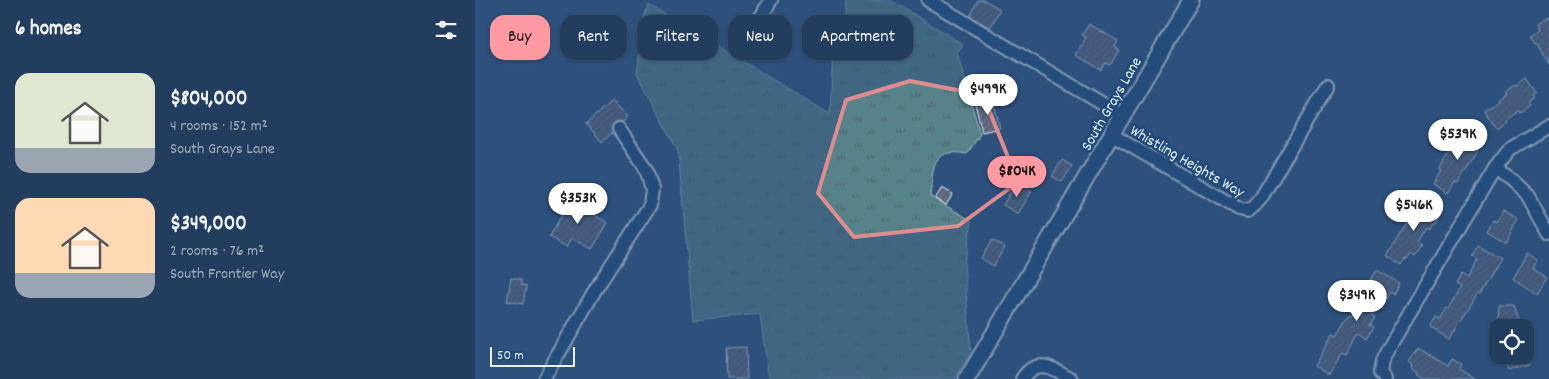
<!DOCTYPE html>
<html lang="en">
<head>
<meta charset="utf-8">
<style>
  :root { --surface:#223d5d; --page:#2a4463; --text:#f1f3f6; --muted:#a2aebc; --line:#3f5672; --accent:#ff9aa2 }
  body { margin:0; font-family:Dekko,sans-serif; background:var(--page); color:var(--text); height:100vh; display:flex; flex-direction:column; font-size:19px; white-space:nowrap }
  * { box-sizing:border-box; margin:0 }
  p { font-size:16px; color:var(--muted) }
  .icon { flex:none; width:28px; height:28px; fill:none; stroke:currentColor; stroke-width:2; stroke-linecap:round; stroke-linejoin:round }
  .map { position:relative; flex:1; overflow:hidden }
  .side { display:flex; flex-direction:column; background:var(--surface); width:475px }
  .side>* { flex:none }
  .hud { position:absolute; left:15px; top:15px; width:475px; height:45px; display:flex; gap:10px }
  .buttons { position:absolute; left:1014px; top:319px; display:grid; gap:10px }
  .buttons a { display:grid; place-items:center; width:45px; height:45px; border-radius:10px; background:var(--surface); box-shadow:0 1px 4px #0004,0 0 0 1px var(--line); font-size:25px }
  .scale { position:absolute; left:15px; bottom:12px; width:85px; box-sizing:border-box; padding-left:5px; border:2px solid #e8f1f8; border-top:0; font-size:14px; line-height:18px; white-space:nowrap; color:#e8f1f8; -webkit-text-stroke:4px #1f4a7a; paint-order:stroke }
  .price { position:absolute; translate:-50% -42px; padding:0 11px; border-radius:18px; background:#fff; color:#222; font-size:16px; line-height:32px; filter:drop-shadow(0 1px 2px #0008) }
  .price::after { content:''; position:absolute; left:50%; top:30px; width:15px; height:11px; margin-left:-8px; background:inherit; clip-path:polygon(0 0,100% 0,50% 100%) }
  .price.selected { background:var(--accent); color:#111 }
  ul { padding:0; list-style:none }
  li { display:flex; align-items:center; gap:15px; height:125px; padding:0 15px }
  li span { display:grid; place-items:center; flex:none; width:140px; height:100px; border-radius:15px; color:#555 }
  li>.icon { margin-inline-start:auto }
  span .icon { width:60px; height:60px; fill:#fffc; stroke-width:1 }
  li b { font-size:21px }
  h2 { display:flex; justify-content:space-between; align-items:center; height:60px; padding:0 15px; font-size:21px }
  .pill { padding:0 18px; border-radius:15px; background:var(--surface); box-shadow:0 1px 4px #0004,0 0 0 1px var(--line); font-size:18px; line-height:45px }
  .pill.selected { background:var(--accent); color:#111 }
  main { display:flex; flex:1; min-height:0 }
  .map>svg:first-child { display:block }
  .grass { fill:url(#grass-tufts); stroke:#a0bac0 }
  .building { fill:url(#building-hatch); stroke:#e8f1f8 }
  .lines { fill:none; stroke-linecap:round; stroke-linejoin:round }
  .minor-casing { stroke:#e8f1f8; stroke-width:16 }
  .tertiary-casing { stroke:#e8f1f8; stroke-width:19 }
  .minor { stroke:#1f4a7a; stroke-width:12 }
  .tertiary { stroke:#1f4a7a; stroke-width:15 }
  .marked { fill:none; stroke:#df8c90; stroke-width:4; stroke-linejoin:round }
  .labels { text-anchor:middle; stroke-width:5; stroke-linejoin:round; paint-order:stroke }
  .street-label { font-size:16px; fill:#e8f1f8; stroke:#1f4a7a }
</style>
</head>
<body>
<main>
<section class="side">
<h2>6 homes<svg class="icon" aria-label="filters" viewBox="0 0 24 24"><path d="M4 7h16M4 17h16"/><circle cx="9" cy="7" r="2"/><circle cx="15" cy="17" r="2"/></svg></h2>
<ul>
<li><span style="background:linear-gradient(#dfe7d0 75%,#9aa5b1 0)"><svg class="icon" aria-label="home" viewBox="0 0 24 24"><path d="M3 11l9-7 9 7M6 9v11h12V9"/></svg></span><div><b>$804,000</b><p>4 rooms · 152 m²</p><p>South Grays Lane</p></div></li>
<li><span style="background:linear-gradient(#ffd9b3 75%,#9aa5b1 0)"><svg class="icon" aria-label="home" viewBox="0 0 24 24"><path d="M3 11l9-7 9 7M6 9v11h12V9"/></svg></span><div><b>$349,000</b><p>2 rooms · 76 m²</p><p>South Frontier Way</p></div></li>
</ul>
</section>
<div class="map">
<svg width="1074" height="379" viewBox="0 0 1074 379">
  <defs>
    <pattern id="grass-tufts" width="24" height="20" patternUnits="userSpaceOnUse" patternTransform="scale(1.25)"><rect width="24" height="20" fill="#588289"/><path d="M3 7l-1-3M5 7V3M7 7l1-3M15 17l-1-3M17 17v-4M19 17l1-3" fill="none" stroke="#50686d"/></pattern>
    <pattern id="building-hatch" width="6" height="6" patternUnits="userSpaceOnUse" patternTransform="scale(1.25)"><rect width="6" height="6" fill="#646d86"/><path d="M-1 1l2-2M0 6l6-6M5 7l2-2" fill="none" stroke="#545965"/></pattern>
  </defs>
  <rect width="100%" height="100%" fill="#2d517c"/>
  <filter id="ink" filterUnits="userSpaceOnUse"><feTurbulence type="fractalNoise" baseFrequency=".02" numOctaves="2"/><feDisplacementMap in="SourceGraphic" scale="10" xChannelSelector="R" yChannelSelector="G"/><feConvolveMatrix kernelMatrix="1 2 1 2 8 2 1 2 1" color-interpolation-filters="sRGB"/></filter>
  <g filter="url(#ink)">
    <path class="grass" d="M371,0h44l73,44 -6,9 23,81 -13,20c-37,-7 -33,13 -37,42l42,25 -8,43 7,88 -16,27h-186l-9,-65 -67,6 -15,-170 -41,-77 8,-59 4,-9 181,109 3,-64 10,2z"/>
    <g class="building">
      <path d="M503,0h6l16,9 -10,19 -20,-12z"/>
      <path d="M1071,18l3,6v41l-13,-23 -1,1 -5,-8 8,-5 -3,-6z"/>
      <path d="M614,24l29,17 -3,6 4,3 -9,15 -5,-2 -4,7 -25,-15 10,-18 -4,-2z"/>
      <path d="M1052,79l10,14 -4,3 2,2 -7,5 2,3 -10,7 -2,-3 -13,9 1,2 -10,7 -13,-19 10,-5 14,-11 -2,-2 11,-6 1,1z"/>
      <path d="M518,99l7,29 -18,4 -7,-28z"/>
      <path d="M137,100l16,17 -5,5 -4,-1 -5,2 -2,3v7l-10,9 -16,-18z"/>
      <path d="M990,127l16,10 -7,11 4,3 -20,33 -3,-2 -7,11 -15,-9 8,-13 -2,-1z"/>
      <path d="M587,160l10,6 -10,16 -10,-6z"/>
      <path d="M542,181l15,10 -14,23 -15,-9z"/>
      <path d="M467,188l11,6 -7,11 -11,-6z"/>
      <path d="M98,195l13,8 -3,5 25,15 -16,26 -20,-11 -5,9 -18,-10z"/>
      <path d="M947,198l20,12 -6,12 -1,-1 -6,8 -3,-2 -9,15 5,3 -7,12 -4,-3 -4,6 -2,-1 -4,6 -14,-9z"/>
      <path d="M1028,211l16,9 -13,22 -19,-11 6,-11 4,2z"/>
      <path d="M517,240l13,7 -12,19 -12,-8z"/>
      <path d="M1003,245l22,13 -21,36 -1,-1 -29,46 -19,-12 6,-10 4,2 7,-11 1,1 12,-21 -5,-3 6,-11 6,4 10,-19 -5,-3z"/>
      <path d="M1052,253l11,7 -5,8 14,9 -10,16 -24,-15z"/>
      <path d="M902,270l22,13 -6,11 -3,-2 -4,7 -2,-1 -12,18 3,2 -5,7 4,2 -7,11 -8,-6 -12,23 -4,-2 -14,22 -15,-9 19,-33 4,2 9,-15 5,-6 2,1 19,-34 -1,-1z"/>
      <path d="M36,278l10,2v5l5,1 -3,18 -16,-3z"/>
      <path d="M1024,306h15l7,22h-23z"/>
      <path d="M271,347l1,32h-20l-1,-31z"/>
      <path d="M943,348l30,18 4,-7 9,5 -2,5 16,10h-50l-7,-4 1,-2 -6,-4 1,-3 -5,-4z"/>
      <path d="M1030,355h22l3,10 -21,6z"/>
    </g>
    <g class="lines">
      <defs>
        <g id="minor">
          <path d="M453,0l195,116"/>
          <path d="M267,48l29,-48"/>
          <path d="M637,135l127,74 9,2 7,-6 6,-7 67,-113"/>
          <path d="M1020,168l16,12 17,16 21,38"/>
          <path d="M69,379l51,-89 55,-85 2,-16 -6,-20 -27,-40"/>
          <path d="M547,379c14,-23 32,-10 50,0"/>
          <path d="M910,379l-5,-6 2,-12 6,-12 107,-181 15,-19 39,-23"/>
        </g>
        <path id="tertiary" d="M492,379l224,-379"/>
      </defs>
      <use href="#minor" class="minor-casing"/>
      <use href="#tertiary" class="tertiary-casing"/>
      <use href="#minor" class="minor"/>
      <use href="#tertiary" class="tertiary"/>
    </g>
  </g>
  <path d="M0 0H1074V379H0ZM435,81l73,14 35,87 -60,44 -104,11 -36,-44 28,-93z" fill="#2d517c" fill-opacity=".55" fill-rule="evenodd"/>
  <path class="marked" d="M435,81l73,14 35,87 -60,44 -104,11 -36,-44 28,-93z"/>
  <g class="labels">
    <g class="street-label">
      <text transform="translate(635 103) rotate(-60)" y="6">South Grays Lane</text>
      <text transform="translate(713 160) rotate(30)" y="6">Whistling Heights Way</text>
    </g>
  </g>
</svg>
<div class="buttons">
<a><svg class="icon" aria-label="locate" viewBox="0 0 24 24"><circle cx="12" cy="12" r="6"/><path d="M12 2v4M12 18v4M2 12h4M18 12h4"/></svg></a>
</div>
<div class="scale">50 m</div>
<b class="price" style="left:513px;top:116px">$499K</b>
<b class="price" style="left:983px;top:161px">$539K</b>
<b class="price selected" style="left:542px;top:198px">$804K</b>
<b class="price" style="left:103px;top:225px">$353K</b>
<b class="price" style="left:939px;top:232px">$546K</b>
<b class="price" style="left:882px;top:322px">$349K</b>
<div class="hud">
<a class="pill selected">Buy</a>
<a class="pill">Rent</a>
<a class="pill">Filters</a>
<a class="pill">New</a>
<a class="pill">Apartment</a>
</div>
</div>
</main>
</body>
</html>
